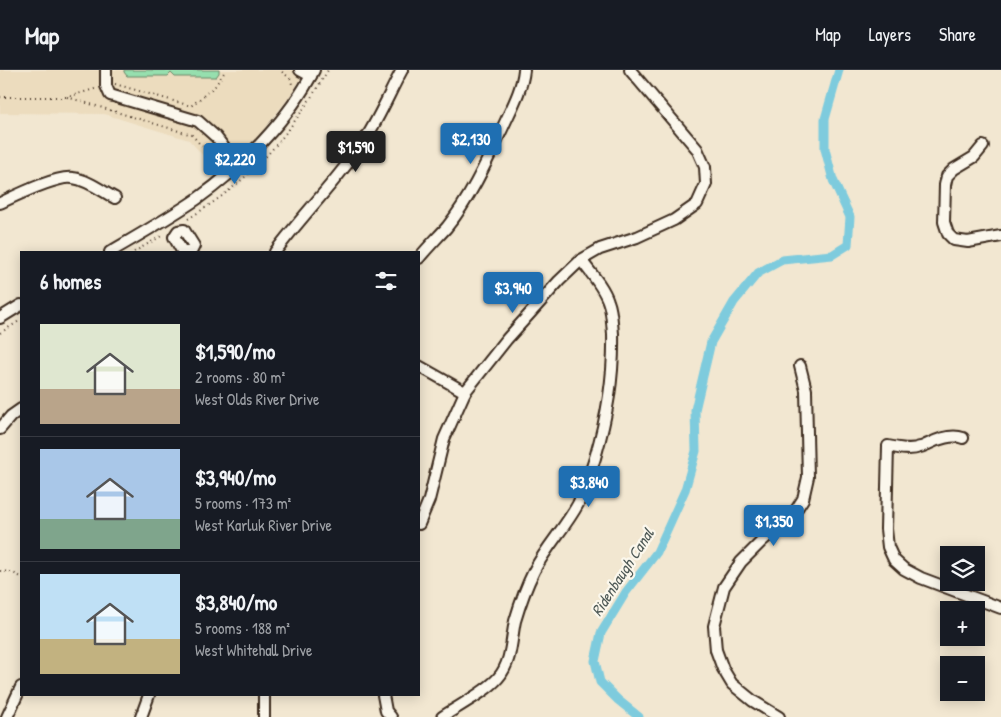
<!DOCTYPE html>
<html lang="en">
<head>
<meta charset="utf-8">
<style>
  :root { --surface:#171b24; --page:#20242c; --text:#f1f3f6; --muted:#9ea1a6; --line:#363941; --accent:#1f6fb2 }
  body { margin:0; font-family:"Patrick Hand",sans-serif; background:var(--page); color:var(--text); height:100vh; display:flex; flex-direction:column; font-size:19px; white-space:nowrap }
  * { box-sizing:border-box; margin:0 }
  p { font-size:16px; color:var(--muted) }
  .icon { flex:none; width:28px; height:28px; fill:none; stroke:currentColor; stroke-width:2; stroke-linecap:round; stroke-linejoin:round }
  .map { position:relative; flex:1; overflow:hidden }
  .details { position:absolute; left:20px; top:181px; width:400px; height:445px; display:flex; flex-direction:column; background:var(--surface); border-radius:0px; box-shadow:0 2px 12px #0003 }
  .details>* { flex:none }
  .fabs { position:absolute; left:940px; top:476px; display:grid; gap:10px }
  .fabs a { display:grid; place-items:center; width:45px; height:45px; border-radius:0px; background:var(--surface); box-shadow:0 2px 12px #0003; font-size:25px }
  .price { position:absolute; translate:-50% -42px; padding:0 11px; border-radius:5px; background:var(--accent); color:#fff; font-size:16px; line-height:32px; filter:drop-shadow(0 1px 2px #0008) }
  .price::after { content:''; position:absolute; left:50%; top:30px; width:15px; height:11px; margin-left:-8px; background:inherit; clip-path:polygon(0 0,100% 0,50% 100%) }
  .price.selected { background:#222; color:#fff }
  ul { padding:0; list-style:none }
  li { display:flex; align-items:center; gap:15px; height:125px; padding:0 20px }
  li+li { border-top:1px solid var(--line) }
  li span { display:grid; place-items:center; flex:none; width:140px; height:100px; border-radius:0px; color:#555 }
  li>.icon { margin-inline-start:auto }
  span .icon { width:60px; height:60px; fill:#fffc; stroke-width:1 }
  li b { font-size:21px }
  h2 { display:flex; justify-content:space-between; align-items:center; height:60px; padding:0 20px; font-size:21px }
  header { display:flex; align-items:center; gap:30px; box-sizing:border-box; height:70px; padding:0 25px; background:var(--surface); border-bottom:1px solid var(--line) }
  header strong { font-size:24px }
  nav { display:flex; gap:28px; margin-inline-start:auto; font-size:18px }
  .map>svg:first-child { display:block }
  .built { fill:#ecdcbe }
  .green { fill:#96dfae; stroke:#688466 }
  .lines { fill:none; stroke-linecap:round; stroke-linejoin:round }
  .canal { stroke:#7ecbdd; stroke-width:9 }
  .minor-casing { stroke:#3b2a1e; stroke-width:14 }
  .path { stroke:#3b2a1e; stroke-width:2; stroke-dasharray:1 4; stroke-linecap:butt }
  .minor { stroke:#fbf7ec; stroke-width:10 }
  .labels { text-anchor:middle; stroke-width:4.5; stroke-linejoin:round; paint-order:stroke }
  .water-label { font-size:16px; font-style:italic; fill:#4f5a57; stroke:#fbf7ec }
</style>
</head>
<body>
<header>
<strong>Map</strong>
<nav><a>Map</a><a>Layers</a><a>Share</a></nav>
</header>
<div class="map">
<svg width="1001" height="647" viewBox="0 0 1001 647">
  <rect width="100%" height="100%" fill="#f2e7d1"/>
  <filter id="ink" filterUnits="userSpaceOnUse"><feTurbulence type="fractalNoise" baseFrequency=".02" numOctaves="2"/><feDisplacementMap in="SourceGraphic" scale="10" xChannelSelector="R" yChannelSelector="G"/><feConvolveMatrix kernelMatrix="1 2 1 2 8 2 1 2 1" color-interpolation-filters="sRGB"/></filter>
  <g filter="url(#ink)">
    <path class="built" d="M0,0h306l-16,26 -30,38 -29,29 -12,10 -30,-33 -85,-26 -104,-1z"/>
    <path class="green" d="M124,0h95v3l-3,4h-41l-4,-4 -3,3h-41l-3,-4z"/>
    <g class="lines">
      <path class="canal" d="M639,647l-21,-17 -18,-18 -5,-21 6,-28 25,-41 31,-40 28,-62 11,-39 -1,-41 16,-68 23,-40 24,-29 24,-13 50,-5 16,-10 2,-28 -17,-37 -8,-31v-30l14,-49"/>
      <defs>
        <g id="minor">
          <path d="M106,0v16l4,9 88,26 18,16 22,29"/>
          <path d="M300,0l11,6"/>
          <path d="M983,76l-9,11 -20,12 -7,7 -2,9 -1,37 4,12 6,6 14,2 33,-6"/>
          <path d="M0,133c15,-7 57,-28 73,-25 15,2 29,13 42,20"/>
          <path d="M184,160l10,16 -3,6 -9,-1 -8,-14 4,-6z"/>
          <path d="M110,182c29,-17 59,-34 87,-53 44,-31 93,-81 117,-129"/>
          <path d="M275,182c29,-39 64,-73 91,-114 14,-22 24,-46 36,-68"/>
          <path d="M419,188c9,-11 19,-21 28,-31 24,-30 40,-66 56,-100 8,-18 19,-37 21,-57"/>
          <path d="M0,248l21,-13"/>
          <path d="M419,296l46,26"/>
          <path d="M0,359l11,-13 10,-7"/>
          <path d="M963,368c-10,-4 -25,1 -35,6 -3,1 -5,3 -8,3 -10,4 -22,1 -32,-1l-2,83 2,18 6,13 10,9 17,9 80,30"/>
          <path d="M419,454l10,-24 15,-61 21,-47 42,-53 52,-58 22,-21 19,-11 37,-12 37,-17 23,-16 9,-20 -1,-17 -8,-18 -67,-79"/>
          <path d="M383,625l3,16 5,6"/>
          <path d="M7,647l14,-30"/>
          <path d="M141,647l8,-22"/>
          <path d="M264,647v-22"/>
          <path d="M442,647c16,-11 44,-25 56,-39 14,-16 13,-38 17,-57 5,-17 11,-34 19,-50 12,-24 31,-43 44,-67 7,-15 12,-30 17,-46 12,-42 19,-80 18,-124 -1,-11 -1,-23 -5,-33 -5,-15 -18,-29 -27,-41"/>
          <path d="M779,647l-26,-16 -21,-17 -9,-15 -7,-19 -2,-24 10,-39 17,-25 21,-21 32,-28 9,-14 5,-22 -2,-87 -6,-24"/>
        </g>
      </defs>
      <use href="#minor" class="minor-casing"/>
      <g class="path">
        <path d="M282,2l8,6 2,6"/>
        <path d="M115,14l76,22 24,-20 11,-16"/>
        <path d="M0,27h67l31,-9"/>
        <path d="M67,27l125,38 28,32"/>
        <path d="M188,149c17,-11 34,-22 50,-36 37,-31 66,-72 90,-113"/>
        <path d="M134,182l29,-17"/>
        <path d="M0,263l21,-13"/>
        <path d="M0,501l11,1 10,5"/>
      </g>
      <use href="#minor" class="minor"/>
    </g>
  </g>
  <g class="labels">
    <g class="water-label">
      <text transform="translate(622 502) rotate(-57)" y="6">Ridenbaugh Canal</text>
    </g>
  </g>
</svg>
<div class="fabs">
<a><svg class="icon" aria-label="layers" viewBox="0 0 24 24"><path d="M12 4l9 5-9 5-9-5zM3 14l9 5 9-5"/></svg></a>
<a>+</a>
<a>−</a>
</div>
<b class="price" style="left:471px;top:95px">$2,130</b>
<b class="price selected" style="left:356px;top:103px">$1,590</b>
<b class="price" style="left:235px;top:115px">$2,220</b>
<b class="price" style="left:513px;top:244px">$3,940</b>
<b class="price" style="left:589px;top:438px">$3,840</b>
<b class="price" style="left:774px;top:477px">$1,350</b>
<section class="details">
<h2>6 homes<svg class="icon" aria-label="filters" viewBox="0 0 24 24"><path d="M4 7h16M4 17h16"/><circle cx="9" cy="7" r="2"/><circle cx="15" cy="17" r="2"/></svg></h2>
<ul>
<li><span style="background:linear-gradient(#dfe7d0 65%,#b9a48a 0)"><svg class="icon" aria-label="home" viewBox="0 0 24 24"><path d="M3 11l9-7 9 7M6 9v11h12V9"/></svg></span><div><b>$1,590/mo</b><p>2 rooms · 80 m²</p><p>West Olds River Drive</p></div></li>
<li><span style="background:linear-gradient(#a9c7e8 70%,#7fa58c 0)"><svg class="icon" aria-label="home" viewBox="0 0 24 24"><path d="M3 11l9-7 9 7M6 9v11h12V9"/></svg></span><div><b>$3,940/mo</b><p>5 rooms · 173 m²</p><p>West Karluk River Drive</p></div></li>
<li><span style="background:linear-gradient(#bfe0f5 65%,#c2b280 0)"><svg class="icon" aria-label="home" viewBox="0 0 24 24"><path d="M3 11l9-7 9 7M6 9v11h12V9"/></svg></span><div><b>$3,840/mo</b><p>5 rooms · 188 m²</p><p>West Whitehall Drive</p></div></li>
</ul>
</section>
</div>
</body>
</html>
